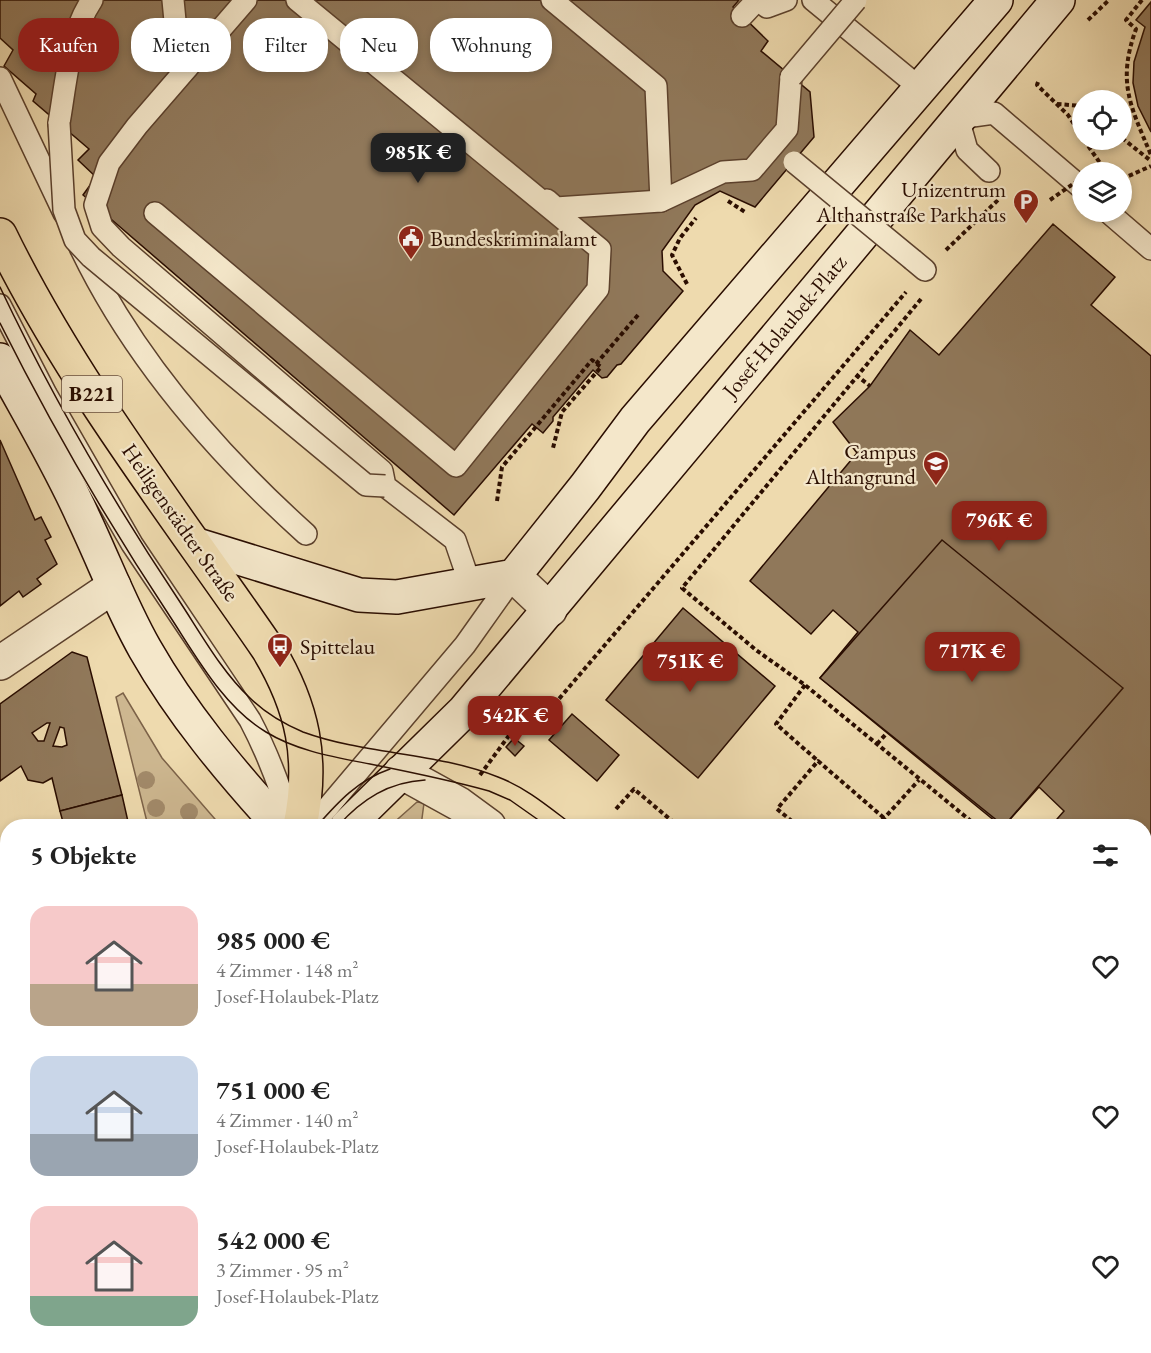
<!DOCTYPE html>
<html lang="de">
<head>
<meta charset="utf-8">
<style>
  :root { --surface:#fff; --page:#f2f2f2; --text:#222; --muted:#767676; --accent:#8f2418 }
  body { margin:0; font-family:"EB Garamond",serif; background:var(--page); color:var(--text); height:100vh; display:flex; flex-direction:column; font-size:22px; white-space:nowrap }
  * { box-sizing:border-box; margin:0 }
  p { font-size:20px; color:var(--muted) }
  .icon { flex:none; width:33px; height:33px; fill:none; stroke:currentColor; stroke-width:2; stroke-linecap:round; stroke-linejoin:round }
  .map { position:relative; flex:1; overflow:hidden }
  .side { position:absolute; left:0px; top:819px; width:1152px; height:534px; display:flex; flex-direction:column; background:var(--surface); border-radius:24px 24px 0 0; box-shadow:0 3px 9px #0003 }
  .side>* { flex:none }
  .top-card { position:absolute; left:18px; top:18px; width:600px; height:54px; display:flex; gap:12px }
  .tools { position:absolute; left:1072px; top:90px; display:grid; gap:12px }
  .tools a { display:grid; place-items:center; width:60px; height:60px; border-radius:50%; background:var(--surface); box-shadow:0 3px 9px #0003; font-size:30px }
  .price { position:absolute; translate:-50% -51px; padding:0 14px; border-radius:12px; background:var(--accent); color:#fff; font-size:20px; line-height:39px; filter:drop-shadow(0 2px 3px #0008) }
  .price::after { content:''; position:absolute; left:50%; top:36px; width:18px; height:14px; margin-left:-9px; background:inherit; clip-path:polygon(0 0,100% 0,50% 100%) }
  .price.current { background:#222; color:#fff }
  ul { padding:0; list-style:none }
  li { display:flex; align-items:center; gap:18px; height:150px; padding:0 30px }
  li span { display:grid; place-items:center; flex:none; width:168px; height:120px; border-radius:18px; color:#555 }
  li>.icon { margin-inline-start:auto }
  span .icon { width:72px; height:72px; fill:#fffc; stroke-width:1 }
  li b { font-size:26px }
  h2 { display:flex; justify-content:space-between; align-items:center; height:72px; padding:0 30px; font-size:26px }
  .chip { padding:0 21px; border-radius:24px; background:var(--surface); box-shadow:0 3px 9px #0003; font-size:21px; line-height:54px }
  .chip.current { background:var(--accent); color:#fff }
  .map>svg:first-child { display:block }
  .green { fill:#cdb790; stroke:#7c6248; stroke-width:1.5 }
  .building { fill:#90785a; stroke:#2a0d00; stroke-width:1.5; fill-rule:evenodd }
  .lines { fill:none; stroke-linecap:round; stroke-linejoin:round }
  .service-casing { stroke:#5b402c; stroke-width:24 }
  .minor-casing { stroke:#5b402c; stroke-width:36 }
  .tertiary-casing { stroke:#5b402c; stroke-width:36 }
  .secondary-casing { stroke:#2a0d00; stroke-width:36 }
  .primary-casing { stroke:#2a0d00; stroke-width:36 }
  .path { stroke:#2a0d00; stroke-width:4; stroke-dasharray:4.5 3; stroke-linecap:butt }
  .service { stroke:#f4e7ca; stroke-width:21 }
  .minor { stroke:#f4e7ca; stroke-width:33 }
  .tertiary { stroke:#f4e7ca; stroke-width:33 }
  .secondary { stroke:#f4e7ca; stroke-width:33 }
  .primary { stroke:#eedaae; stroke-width:33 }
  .tram { stroke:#2a0d00; stroke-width:1.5 }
  .service-bridge-casing { stroke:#5b402c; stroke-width:24; stroke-linecap:butt }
  .path-bridge { stroke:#2a0d00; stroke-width:4; stroke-dasharray:4.5 3; stroke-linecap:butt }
  .service-bridge { stroke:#f4e7ca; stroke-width:21 }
  .tree { fill:#a28a6a }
  .labels { text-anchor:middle; stroke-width:4.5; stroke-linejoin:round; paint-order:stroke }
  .shield { fill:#f4e7ca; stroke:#674e3d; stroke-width:1.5 }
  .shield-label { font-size:21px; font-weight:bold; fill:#2a0d00 }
  .poi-label { font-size:22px; fill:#2a0d00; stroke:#f4e7ca; text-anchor:end }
  .street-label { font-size:22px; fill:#2a0d00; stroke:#f4e7ca }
</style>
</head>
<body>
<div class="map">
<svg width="1151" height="1353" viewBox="0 0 1151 1353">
  <rect width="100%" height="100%" fill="#eedaae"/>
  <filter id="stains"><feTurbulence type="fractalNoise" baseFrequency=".00333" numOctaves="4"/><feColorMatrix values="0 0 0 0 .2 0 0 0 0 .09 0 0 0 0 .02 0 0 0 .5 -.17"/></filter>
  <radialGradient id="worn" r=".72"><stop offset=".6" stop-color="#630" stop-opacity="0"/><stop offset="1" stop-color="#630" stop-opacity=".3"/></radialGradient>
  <g class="green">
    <path d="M123,693l39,65 59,68h-73l-32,-129z"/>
    <path d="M417,802l7,1 -3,23h-31z"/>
  </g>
  <g class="building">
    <path d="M0,0h739l-6,7 35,34 -7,10 49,41 4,45 -59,70 -35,-16 -25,14 -33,46 1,20 20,20 -62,73 -4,1 -10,12 -5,1 -9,-8 -40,47v4l-10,12 -11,-9 -78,91 -371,-320 13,-18 -18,-17 11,-11 -56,-48 3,-7 -32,-28 9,-16 -13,-12z"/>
    <path d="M1151,2v130l-13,-26 -5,-23 1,-21 11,-35 -9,-7z"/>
    <path d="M1053,224l62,53 -24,28 60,51v527l-7,-5v-52h-93l13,-15 -25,-24 -35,39h-3l-181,-148 38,-46 -25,-22 -22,24 -61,-53 107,-128 -24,-31 37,-36 40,-56 29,25z"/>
    <path d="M0,440l35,80 6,-3 10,20 -6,3 12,24 -20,15 4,5 -18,13 -4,-6 -19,15z"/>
    <path d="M942,540l181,148 -119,138 -184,-148z"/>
    <path d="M683,608l92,78 -77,92 -92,-78z"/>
    <path d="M72,652l15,5 35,138 -62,16 -8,-33 -9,5 -15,-3 -7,-14 -21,15v-77zM47,723h3l-6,18h-6l-6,-8zM60,727l4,1 3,17 -5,2 -9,-1z"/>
    <path d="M572,714l47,41 -22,26 -48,-41z"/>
    <path d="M514,738l10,8 -9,10 -9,-9z"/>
    <path d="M122,795l7,31h-65l-4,-15z"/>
    <rect x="0" y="880" width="8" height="62"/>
    <rect x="0" y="1027" width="8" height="47"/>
    <path d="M1144,1041l7,6v159l-7,-5z"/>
    <path d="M0,1104l8,41v53l-8,2z"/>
    <path d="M8,1198v97l-8,2v-97z"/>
    <path d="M8,1295v51h66l2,7h-75l-1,-56z"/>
    <path d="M103,1346h70l-1,7h-65l1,-6z"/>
    <path d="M296,1346h151v7h-69l1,-4 -9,-1 -6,5h-68z"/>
    <path d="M447,1346h34l6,7h-40z"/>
    <path d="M521,1346h49l4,4 -4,3h-58z"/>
    <path d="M580,1346h54l6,7h-70z"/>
    <path d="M735,1346h78l5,7h-77z"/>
    <path d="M834,1346h42l6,7h-59z"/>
    <path d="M1059,1346h40l8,7h-55z"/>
  </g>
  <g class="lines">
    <defs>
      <g id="service">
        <path d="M173,0l5,52 9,16"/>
        <path d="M246,0l-109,126 -28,37 -14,42 7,22 19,20 261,224 3,15 70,54 15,44"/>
        <path d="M552,0l104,86 5,115"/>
        <path d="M758,0l9,7 19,-7"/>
        <path d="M813,0l107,88"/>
        <path d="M742,16l15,-16"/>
        <path d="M0,78l64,135"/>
        <path d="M59,123c7,-40 10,-89 33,-123"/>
        <path d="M989,171l-22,-21 -9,-32 36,-5 89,76"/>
        <path d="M547,200l9,8 105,-7 62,-29 29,-2 35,-41 4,-52"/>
        <path d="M1108,212l43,37"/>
        <path d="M155,213l301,253 142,-177 2,-40 -303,-249"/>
        <path d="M80,247c53,111 135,205 226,287"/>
        <path d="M913,260l12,10"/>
        <path d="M0,305l46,89 86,150 118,176c18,34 31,69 42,106"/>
        <path d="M312,826l153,-181 49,-69"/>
      </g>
      <g id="minor">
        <path d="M514,576l36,34"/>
        <path d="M0,663l114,-77"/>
        <path d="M401,772l58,32 30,22"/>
        <path d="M1144,1346l7,6"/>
      </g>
      <path id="tertiary" d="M686,1346l6,7"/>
      <g id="secondary">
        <path d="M0,360c28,52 59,103 83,157 21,44 38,90 62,132 37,65 85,122 135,177"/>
        <path d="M197,545l162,50 38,2 117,-21 71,-89 50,-67 361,-420"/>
        <path d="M347,826l117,-115 594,-711"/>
        <path d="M0,979h8"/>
      </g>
      <g id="primary">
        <path d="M0,235c71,146 176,280 268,414 35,58 46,110 32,177"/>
        <path d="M248,1353l1,-7"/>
      </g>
    </defs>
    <use href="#service" class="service-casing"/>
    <use href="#minor" class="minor-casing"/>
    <use href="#tertiary" class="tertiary-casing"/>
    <use href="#secondary" class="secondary-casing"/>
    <use href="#primary" class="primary-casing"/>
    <g class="path">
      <path d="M1142,0l-16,20 10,9c-19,53 -6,76 15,126"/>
      <path d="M1088,20l21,-20"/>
      <path d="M1038,82l-1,3 31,30 15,23"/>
      <path d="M1057,104l26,2"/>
      <path d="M1122,138l29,23"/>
      <path d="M1084,140l16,23"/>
      <path d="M1122,179l29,-13"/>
      <path d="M728,201l17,11"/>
      <path d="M946,250l53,-51"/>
      <path d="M687,284l-15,-29 8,-17 16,-20"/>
      <path d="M921,299l-239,289 74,62 49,35 172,141"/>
      <path d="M596,364l42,-49"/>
      <path d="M856,375l14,11"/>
      <path d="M497,501l5,-34 90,-107 9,7 -39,45 -9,36"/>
      <path d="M805,685l-29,39 42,37"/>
      <path d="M877,744l9,-10"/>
      <path d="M480,775l36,-49 21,-9 21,-17 348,-408"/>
      <path d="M616,809l18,-20 44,37"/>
      <path d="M798,826l-21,-17 41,-48 66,57"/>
      <path d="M877,826l42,-46"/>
      <path d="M1144,1002l7,5"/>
      <path d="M1144,1220l7,5"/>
    </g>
    <use href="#service" class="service"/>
    <use href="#minor" class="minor"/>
    <use href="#tertiary" class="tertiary"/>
    <use href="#secondary" class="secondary"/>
    <use href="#primary" class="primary"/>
    <g class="tram">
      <path d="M0,287c51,108 112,213 178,312 22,33 43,72 72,99 15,15 34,26 53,34 63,23 133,20 195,45 29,11 52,31 76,49"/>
      <path d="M0,323c51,102 108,200 171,295 26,40 53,89 95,114 31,19 68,25 104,32 40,8 80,16 119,27l21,9 37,26"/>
      <path d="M317,826c21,-24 41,-46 73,-57"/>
      <path d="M338,826c24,-27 51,-44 87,-46"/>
      <path d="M0,965h8"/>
      <path d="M0,982h8"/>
      <path d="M1144,1287l7,6"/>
      <path d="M1144,1309l7,6"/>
      <path d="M205,1353l1,-7"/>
    </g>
    <defs>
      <g id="service-bridge">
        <path d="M791,77l65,-77"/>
        <path d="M59,123l5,87 11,30 16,17 275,228 19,1"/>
        <path d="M794,162l119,98"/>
      </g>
    </defs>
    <use href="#service-bridge" class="service-bridge-casing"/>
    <path class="path-bridge" d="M1050,200l33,-23"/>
    <use href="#service-bridge" class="service-bridge"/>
  </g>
  <g class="tree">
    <circle cx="146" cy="780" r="9"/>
    <circle cx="156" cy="808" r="9"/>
    <circle cx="189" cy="812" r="9"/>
  </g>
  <defs>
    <symbol id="parking-pin" viewBox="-11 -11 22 30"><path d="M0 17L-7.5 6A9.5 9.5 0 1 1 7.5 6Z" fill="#8f2418" stroke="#f4e7ca"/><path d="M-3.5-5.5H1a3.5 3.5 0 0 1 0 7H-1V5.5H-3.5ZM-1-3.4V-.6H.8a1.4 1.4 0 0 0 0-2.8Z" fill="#fff"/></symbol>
    <symbol id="civic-pin" viewBox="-11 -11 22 30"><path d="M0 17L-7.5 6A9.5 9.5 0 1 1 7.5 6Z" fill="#8f2418" stroke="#f4e7ca"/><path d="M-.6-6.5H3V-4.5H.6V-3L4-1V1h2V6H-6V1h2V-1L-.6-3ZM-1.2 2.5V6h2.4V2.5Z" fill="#fff"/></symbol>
    <symbol id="university-pin" viewBox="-11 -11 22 30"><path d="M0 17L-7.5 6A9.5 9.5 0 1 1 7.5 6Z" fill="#8f2418" stroke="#f4e7ca"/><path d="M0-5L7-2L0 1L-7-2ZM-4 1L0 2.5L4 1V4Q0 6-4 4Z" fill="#fff"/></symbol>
    <symbol id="bus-pin" viewBox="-11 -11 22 30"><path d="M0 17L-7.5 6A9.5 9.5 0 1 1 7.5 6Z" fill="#8f2418" stroke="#f4e7ca"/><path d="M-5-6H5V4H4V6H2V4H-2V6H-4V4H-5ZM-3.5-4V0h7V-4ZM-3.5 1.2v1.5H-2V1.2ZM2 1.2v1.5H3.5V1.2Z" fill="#fff"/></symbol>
  </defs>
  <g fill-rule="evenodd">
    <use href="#parking-pin" x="1011" y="187" width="30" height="40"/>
    <use href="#civic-pin" x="396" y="223" width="30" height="40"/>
    <use href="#university-pin" x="921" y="449" width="30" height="40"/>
    <use href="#bus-pin" x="265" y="631" width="30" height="40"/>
  </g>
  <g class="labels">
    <rect class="shield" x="62" y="376" width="60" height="36" rx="4.5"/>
    <g class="shield-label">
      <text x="92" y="401">B221</text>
    </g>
    <g class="poi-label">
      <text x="1006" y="197">Unizentrum<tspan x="1006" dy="25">Althanstraße Parkhaus</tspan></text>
      <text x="430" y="246" text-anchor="start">Bundeskriminalamt</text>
      <text x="916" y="459">Campus<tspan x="916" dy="25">Althangrund</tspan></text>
      <text x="300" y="654" text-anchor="start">Spittelau</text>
    </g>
    <g class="street-label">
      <text transform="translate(784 326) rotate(-50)" y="8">Josef-Holaubek-Platz</text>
      <text transform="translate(181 522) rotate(55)" y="8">Heiligenstädter Straße</text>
    </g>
  </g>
  <rect width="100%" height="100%" filter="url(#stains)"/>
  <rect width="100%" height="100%" fill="url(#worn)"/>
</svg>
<div class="tools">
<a><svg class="icon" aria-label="locate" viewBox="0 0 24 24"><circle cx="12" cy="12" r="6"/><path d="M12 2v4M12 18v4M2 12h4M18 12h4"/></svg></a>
<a><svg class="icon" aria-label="layers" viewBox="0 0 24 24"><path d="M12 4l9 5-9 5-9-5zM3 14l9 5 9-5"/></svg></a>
</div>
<b class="price current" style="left:418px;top:184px">985K €</b>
<b class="price" style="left:999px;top:552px">796K €</b>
<b class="price" style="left:972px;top:683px">717K €</b>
<b class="price" style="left:690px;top:693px">751K €</b>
<b class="price" style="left:515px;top:747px">542K €</b>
<div class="top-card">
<a class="chip current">Kaufen</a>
<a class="chip">Mieten</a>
<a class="chip">Filter</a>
<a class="chip">Neu</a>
<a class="chip">Wohnung</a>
</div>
<section class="side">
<h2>5 Objekte<svg class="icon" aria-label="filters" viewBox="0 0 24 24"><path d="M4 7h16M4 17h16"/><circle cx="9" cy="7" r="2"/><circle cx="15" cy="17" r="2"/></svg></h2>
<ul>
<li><span style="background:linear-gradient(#f6c9c9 65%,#b9a48a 0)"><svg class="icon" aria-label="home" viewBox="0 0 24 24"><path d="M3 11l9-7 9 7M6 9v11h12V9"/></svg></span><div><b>985 000 €</b><p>4 Zimmer · 148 m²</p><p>Josef-Holaubek-Platz</p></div><svg class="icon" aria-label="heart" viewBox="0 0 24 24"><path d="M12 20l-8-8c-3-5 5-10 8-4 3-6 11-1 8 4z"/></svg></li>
<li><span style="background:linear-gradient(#c9d6e8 65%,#9aa5b1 0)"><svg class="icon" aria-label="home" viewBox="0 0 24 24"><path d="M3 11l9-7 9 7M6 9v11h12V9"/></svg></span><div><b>751 000 €</b><p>4 Zimmer · 140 m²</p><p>Josef-Holaubek-Platz</p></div><svg class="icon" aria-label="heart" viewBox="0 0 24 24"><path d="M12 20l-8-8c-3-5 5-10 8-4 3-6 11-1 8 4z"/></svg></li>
<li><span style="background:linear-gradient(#f6c9c9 75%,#7fa58c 0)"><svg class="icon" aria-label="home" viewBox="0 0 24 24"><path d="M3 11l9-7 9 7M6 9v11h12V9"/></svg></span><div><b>542 000 €</b><p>3 Zimmer · 95 m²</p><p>Josef-Holaubek-Platz</p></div><svg class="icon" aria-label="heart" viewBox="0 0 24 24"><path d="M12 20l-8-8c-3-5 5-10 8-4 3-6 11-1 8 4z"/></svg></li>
</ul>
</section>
</div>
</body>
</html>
